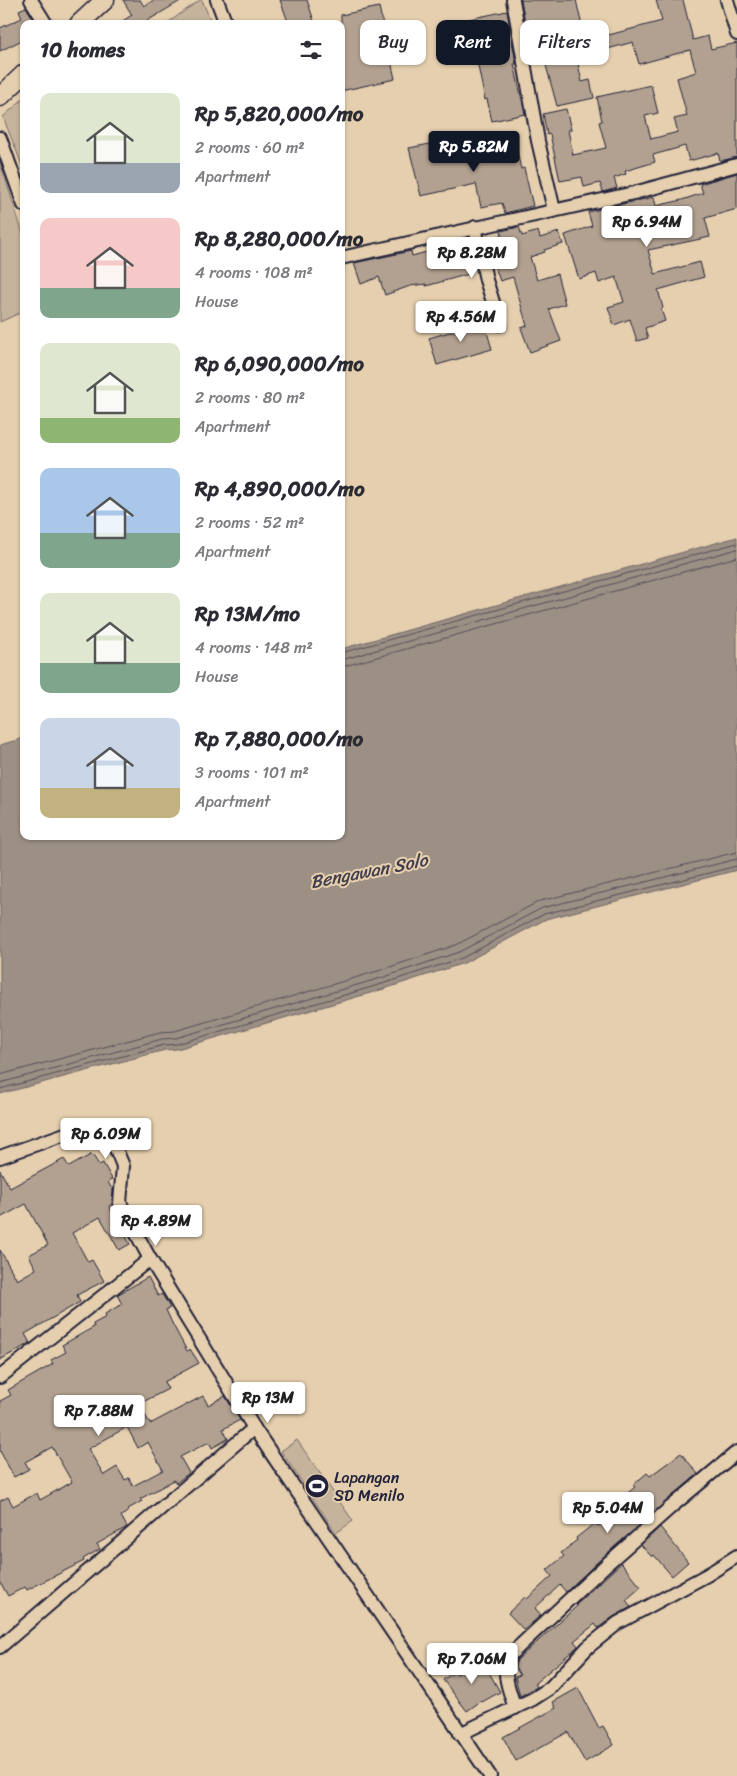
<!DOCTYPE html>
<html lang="en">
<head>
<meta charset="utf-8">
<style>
  :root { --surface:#fff; --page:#f2f2f3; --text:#2b2b33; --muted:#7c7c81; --accent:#111827 }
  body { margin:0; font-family:Sriracha,sans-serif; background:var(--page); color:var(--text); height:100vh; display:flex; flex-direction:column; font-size:19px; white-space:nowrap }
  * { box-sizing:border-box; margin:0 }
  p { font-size:16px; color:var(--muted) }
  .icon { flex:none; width:28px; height:28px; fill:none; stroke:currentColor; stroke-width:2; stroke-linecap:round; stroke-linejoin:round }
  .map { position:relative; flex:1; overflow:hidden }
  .panel { position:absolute; left:20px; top:20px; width:325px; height:820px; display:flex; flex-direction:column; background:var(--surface); border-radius:10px; box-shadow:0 1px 4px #0004 }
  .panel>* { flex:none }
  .hud { position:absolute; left:360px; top:20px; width:301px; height:45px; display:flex; gap:10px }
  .price { position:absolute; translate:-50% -42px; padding:0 11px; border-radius:5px; background:#fff; color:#222; font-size:16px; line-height:32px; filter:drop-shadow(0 1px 2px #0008) }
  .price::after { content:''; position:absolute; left:50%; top:30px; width:15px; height:11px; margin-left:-8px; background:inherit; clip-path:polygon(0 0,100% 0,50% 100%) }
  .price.current { background:var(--accent); color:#fff }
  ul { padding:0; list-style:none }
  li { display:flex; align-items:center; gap:15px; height:125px; padding:0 20px }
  li span { display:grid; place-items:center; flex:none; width:140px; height:100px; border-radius:10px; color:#555 }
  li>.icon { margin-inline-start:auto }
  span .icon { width:60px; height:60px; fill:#fffc; stroke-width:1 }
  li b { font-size:21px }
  h2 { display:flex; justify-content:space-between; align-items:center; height:60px; padding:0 20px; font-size:21px }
  .pill { padding:0 18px; border-radius:10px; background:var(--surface); box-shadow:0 1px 4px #0004; font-size:18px; line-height:45px }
  .pill.current { background:var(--accent); color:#fff }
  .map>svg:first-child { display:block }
  .green { fill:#c6b39b; stroke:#746a6b }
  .water { fill:#9c8f84; stroke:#6b6367 }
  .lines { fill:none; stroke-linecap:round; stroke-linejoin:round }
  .shore { stroke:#534e58; stroke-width:1 }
  .building { fill:#b2a190; stroke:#22223b; fill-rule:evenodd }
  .minor-casing { stroke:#22223b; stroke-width:16 }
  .secondary-casing { stroke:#22223b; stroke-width:21 }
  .minor { stroke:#e5cfae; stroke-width:12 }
  .secondary { stroke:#e5cfae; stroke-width:18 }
  .labels { text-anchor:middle; stroke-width:4; stroke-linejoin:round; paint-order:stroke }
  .poi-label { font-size:16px; fill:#22223b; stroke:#e5cfae; text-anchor:start }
  .water-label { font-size:18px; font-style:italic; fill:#403d4d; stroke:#e5cfae }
</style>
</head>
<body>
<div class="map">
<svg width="737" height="1776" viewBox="0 0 737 1776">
  <rect width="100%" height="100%" fill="#e5cfae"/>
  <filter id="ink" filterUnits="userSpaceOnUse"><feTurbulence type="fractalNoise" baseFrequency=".02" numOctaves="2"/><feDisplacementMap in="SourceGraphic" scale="10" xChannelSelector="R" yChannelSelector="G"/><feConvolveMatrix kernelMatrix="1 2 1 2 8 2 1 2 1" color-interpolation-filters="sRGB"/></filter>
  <g filter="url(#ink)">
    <g class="green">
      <path d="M200,0h2l10,24h-46z"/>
      <path d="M24,98v72l-21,-53z"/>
      <path d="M0,162l24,75v74l-24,11z"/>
      <path d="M297,1440l56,81 -17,12 -55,-82z"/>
    </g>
    <path class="water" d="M737,537v333l-191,49 -82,44 -80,26 -207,60 -12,1 -165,44v-349l24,-7v98h317v-187z"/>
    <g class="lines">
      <g class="shore">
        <path d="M341,653l396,-110"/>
        <path d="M341,660l396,-111"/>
        <path d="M341,667l396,-110"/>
        <path d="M0,1075l160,-43 15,-1 203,-60 78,-26 84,-44 197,-49"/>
        <path d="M0,1083l162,-44 14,-1 205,-60 78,-26 83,-44 195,-49"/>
        <path d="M0,1089l164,-44 13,-1 205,-60 80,-26 82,-44 193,-48"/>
      </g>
    </g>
    <g class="building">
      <path d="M123,0h17l4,6 10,-6h28l-40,24h-24l14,-9z"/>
      <path d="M280,0h27l8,24h-26z"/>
      <path d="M521,0h55l11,48 -12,3 7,31 8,-2 4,18 -37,8 -13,-48 -12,2z"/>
      <path d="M656,0h27l10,40 15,-4 3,13 26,-6v114l-17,4 -2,-8 -29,8 -4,-15 -32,9 2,7 -30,9 1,3 -12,4 3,10 -14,4 -3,-9 -16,4 -2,-10 -22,4 -10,-47 -3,1 -4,-21 23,-5 5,21h-3l5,25 33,-7 -7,-26 3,-1 -5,-24 54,-12 7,28 -13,3 6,23 27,-7 -4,-13 13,-3 -10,-38 19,-6 -6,-22 -51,14 -6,-22 -29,8 -3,-13 61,-16z"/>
      <path d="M26,7l8,13 -8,4 -2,-3v18l-24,12v-23l22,-10 -3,-8z"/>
      <path d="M379,7l16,72 -54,12v-76z"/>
      <path d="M507,11l9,53h-2l11,50 -33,7 -5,-22 -2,1 -12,-58 -13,3 -5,-23z"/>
      <path d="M484,141l2,10 29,-7 6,25 3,-1 9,38 -28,7 -3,-10 -21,4 -5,-23 -55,12 -12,-48 31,-6 2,8z"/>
      <path d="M737,173v36l-32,9 5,19 -62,13 7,24 45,-12 4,15 -46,13 5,18 -2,1 4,12 -20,7 3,10 -11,3 -7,-22 -16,6 -6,-18 16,-5 -8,-25 -17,6 -3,-10 -17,6 -14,-44 27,-9 -4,-14 66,-15 2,9 26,-6 21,-7 -3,-9z"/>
      <path d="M519,227l3,9 16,-5 2,7 19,-6 4,12 -19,6 1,2 -15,5 7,23 20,-6 8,30 -16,5 12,32 -31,11 -9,-24 6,-2 -14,-49 -13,4 -14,-40 16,-6 -1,-4z"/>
      <path d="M459,243l10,31 -43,12v-2l-16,2 -25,9 -6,-18 -18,7 -7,-21 57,-12 1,5z"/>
      <path d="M484,322l8,27 -55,16 -8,-27z"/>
      <path d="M92,1154l7,11 4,-2 9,16 -4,3 5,9 -1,13 -3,2 21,38 -11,6 -19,-33 -28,16 16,29 4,-2 12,21 -27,14 3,7 -55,32 5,9 -30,17v-110l17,30 19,-11 -7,-14 19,-10 -22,-41 -26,14v-48l10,18 54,-29 5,8z"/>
      <path d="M148,1277l10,19 4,-2 8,14 -4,2 7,15 14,26 3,-2 9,14 -35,19 4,7 -29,15 11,20 53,-28 5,9 17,-9 15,24 -17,9 5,10 -16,9 -3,-6 -29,15 9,16 -13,10 -2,-3 -34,19 2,2 -14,8 1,2 -8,5 6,11 -30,17 3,5 -17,10 1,2 -57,29 -2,-3 -17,9 -8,-14v-81l8,-4 5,9 24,-13 3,7 32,-18 -20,-35 -27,15 4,7 -15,8 -14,-26v-50l11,-6 -3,-5 45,-26 -2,-4 15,-8 -4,-7 32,-18 -1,-3 13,-7 -1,-3 17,-10 -5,-9zM127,1427l11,21 10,-6 15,28 -30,16 -4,-8 -4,2 -8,-13 -13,8 -16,-26z"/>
      <path d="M681,1453l17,21 -95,83 -37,35 -6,-7 -25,23 6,7 -17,15 -16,-17 17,-16 2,2 25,-23 -5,-6 17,-14 -3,-3 16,-13 -1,-2 19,-15 3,3 30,-24 -5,-5 12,-10 -2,-2 14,-12 3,3z"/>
      <path d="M660,1527l28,35 -16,14 -18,-21 -2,2 -11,-12z"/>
      <path d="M621,1563l20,24 -15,13 5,7 -18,10 -15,11 -3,-4 -21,17 4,5 -2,2 -41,35 2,4 -17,9 -5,-19 5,-2 -5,-8 2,-7 60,-54 -1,-2z"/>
      <path d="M482,1660l18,32 -18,10 -1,-1 -14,10 -24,-31 12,-9 2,3z"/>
      <path d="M578,1688l21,40 4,-2 11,19 -29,17 -17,-30 -52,29 -13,-24 53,-29 -3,-6z"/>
    </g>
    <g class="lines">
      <defs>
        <g id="minor">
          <path d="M31,0l15,24"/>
          <path d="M217,0l9,24"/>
          <path d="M513,0l25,141 16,69"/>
          <path d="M727,0l10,34"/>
          <path d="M0,138l24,67"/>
          <path d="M475,227l11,53 14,44"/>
          <path d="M341,258l293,-65 103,-28"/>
          <path d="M0,1157l82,-29 15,2 8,5 11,14 7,17 -3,37 30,56"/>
          <path d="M0,1377l150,-118 104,169"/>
          <path d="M0,1647l254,-219 236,348"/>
          <path d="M515,1708c-6,-19 -14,-35 -5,-53l98,-92 63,-56 66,-55"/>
          <path d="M460,1734l73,-35 17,-11 38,-41 30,-24 89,-48 30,-19"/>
        </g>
        <g id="secondary">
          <path d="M79,24l26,-24"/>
          <path d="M0,97l24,-23"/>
        </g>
      </defs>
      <use href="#minor" class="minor-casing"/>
      <use href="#secondary" class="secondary-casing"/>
      <use href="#minor" class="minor"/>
      <use href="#secondary" class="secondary"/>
    </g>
  </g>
  <defs>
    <symbol id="stadium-disc" viewBox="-11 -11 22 22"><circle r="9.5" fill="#22223b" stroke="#e5cfae"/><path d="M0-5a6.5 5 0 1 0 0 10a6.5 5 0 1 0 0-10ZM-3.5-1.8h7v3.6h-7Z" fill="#fff"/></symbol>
  </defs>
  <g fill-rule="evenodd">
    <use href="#stadium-disc" x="303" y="1472" width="28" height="28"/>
  </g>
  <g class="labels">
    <g class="poi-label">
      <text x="334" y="1483">Lapangan<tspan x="334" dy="18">SD Menilo</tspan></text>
    </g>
    <g class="water-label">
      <text transform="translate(369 871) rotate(-11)" y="6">Bengawan Solo</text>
    </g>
  </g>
</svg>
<b class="price current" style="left:474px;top:173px">Rp 5.82M</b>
<b class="price" style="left:647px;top:248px">Rp 6.94M</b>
<b class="price" style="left:472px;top:279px">Rp 8.28M</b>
<b class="price" style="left:461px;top:343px">Rp 4.56M</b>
<b class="price" style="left:106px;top:1160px">Rp 6.09M</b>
<b class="price" style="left:156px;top:1247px">Rp 4.89M</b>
<b class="price" style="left:268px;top:1424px">Rp 13M</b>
<b class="price" style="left:99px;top:1437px">Rp 7.88M</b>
<b class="price" style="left:608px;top:1534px">Rp 5.04M</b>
<b class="price" style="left:472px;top:1685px">Rp 7.06M</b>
<div class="hud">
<a class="pill">Buy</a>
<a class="pill current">Rent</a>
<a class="pill">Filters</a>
</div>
<section class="panel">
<h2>10 homes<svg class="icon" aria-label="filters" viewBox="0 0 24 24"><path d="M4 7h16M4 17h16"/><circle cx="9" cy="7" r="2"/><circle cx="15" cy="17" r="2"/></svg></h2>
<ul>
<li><span style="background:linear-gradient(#dfe7d0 70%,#9aa5b1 0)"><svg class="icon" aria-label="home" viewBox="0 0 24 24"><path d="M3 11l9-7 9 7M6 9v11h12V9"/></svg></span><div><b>Rp 5,820,000/mo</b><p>2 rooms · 60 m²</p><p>Apartment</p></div></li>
<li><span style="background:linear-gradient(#f6c9c9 70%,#7fa58c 0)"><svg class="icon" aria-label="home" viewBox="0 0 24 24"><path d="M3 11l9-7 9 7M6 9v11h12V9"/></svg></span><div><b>Rp 8,280,000/mo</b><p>4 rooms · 108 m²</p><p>House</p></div></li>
<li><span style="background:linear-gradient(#dfe7d0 75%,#8fb573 0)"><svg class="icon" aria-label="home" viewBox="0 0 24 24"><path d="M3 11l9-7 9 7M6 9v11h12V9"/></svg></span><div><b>Rp 6,090,000/mo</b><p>2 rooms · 80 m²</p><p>Apartment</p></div></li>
<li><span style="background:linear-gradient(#a9c7e8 65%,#7fa58c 0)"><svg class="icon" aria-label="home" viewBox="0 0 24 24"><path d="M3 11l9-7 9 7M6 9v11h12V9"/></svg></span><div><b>Rp 4,890,000/mo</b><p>2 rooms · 52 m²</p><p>Apartment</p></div></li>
<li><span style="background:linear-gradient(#dfe7d0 70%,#7fa58c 0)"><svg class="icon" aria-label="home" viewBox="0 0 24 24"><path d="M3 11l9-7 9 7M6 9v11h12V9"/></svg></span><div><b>Rp 13M/mo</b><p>4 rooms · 148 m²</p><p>House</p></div></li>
<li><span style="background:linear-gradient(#c9d6e8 70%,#c2b280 0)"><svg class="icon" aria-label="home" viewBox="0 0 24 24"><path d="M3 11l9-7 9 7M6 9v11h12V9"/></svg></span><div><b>Rp 7,880,000/mo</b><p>3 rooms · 101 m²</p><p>Apartment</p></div></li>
</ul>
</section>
</div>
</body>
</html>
